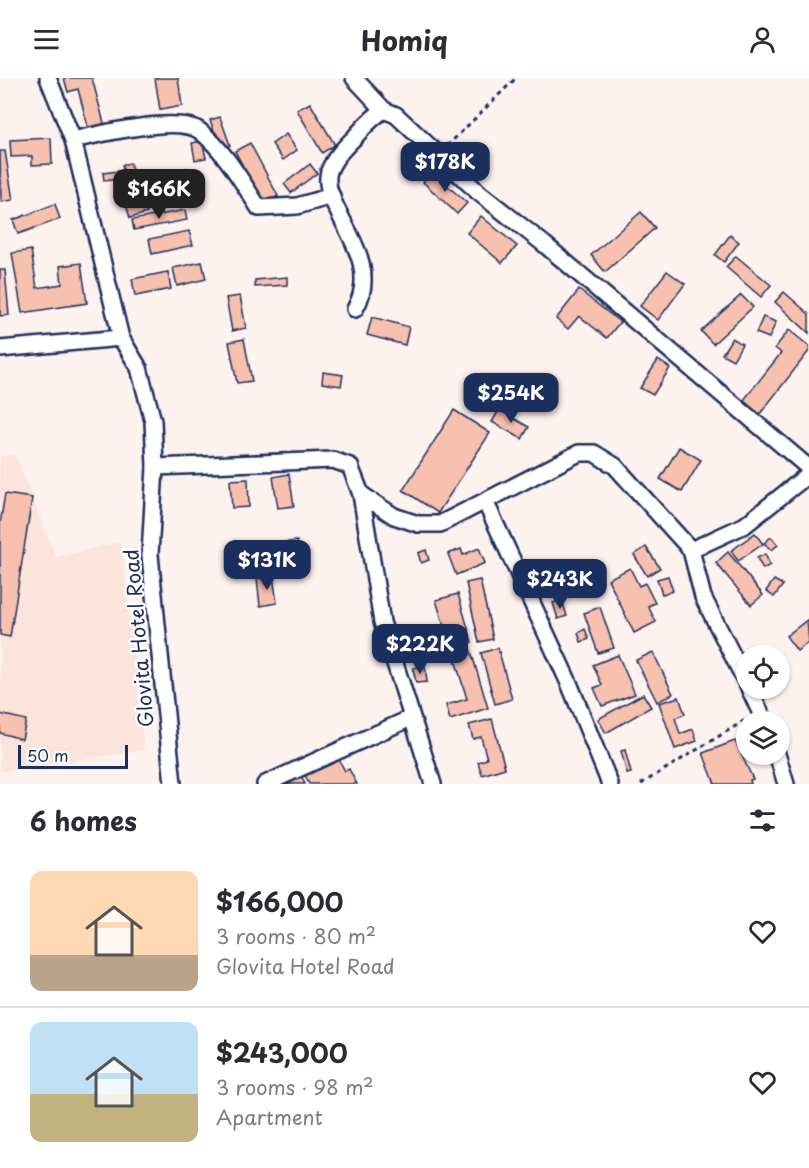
<!DOCTYPE html>
<html lang="en">
<head>
<meta charset="utf-8">
<style>
  :root { --surface:#fff; --page:#f2f2f3; --text:#2b2b33; --muted:#7c7c81; --line:#e1e1e2; --accent:#1b2f5e }
  body { margin:0; font-family:"Playpen Sans",sans-serif; background:var(--page); color:var(--text); height:100vh; display:flex; flex-direction:column; font-size:22px; white-space:nowrap }
  * { box-sizing:border-box; margin:0 }
  p { font-size:20px; color:var(--muted) }
  .icon { flex:none; width:33px; height:33px; fill:none; stroke:currentColor; stroke-width:2; stroke-linecap:round; stroke-linejoin:round }
  .map { position:relative; height:706px; overflow:hidden }
  .sheet { display:flex; flex-direction:column; background:var(--surface); flex:1 }
  .sheet>* { flex:none }
  .fabs { position:absolute; left:736px; top:567px; display:grid; gap:12px }
  .fabs a { display:grid; place-items:center; width:54px; height:54px; border-radius:50%; background:var(--surface); box-shadow:0 2px 4px #0004; font-size:30px }
  .scale { position:absolute; left:18px; bottom:15px; width:110px; box-sizing:border-box; padding-left:6px; border:3px solid #1b2f5e; border-top:0; font-size:16px; line-height:21px; white-space:nowrap; color:#1b2f5e; -webkit-text-stroke:4px #fff; paint-order:stroke }
  .price { position:absolute; translate:-50% -51px; padding:0 14px; border-radius:12px; background:var(--accent); color:#fff; font-size:20px; line-height:39px; filter:drop-shadow(0 2px 3px #0008) }
  .price::after { content:''; position:absolute; left:50%; top:36px; width:18px; height:14px; margin-left:-9px; background:inherit; clip-path:polygon(0 0,100% 0,50% 100%) }
  .price.selected { background:#222; color:#fff }
  ul { padding:0; list-style:none }
  li { display:flex; align-items:center; gap:18px; height:150px; padding:0 30px }
  li+li { border-top:2px solid var(--line) }
  li span { display:grid; place-items:center; flex:none; width:168px; height:120px; border-radius:12px; color:#555 }
  li>.icon { margin-inline-start:auto }
  span .icon { width:72px; height:72px; fill:#fffc; stroke-width:1 }
  li b { font-size:26px }
  h2 { display:flex; justify-content:space-between; align-items:center; height:72px; padding:0 30px; font-size:26px }
  header { display:flex; justify-content:space-between; align-items:center; height:78px; padding:0 30px; background:var(--surface); font-size:27px; font-weight:700 }
  .map>svg:first-child { display:block }
  .built { fill:#fce3dc }
  .building { fill:#f8c0ae; stroke:#1b2f5e; stroke-width:1.5 }
  .lines { fill:none; stroke-linecap:round; stroke-linejoin:round }
  .street-casing { stroke:#1b2f5e; stroke-width:20 }
  .path { stroke:#1b2f5e; stroke-width:3; stroke-dasharray:4.5 4.5; stroke-linecap:butt }
  .street { stroke:#fff; stroke-width:15 }
  .labels { text-anchor:middle; stroke-width:4.5; stroke-linejoin:round; paint-order:stroke }
  .street-label { font-size:20px; fill:#1b2f5e; stroke:#fff }
</style>
</head>
<body>
<header><svg class="icon" aria-label="menu" viewBox="0 0 24 24"><path d="M4 6h16M4 12h16M4 18h16"/></svg>Homiq<svg class="icon" aria-label="person" viewBox="0 0 24 24"><circle cx="12" cy="8" r="4"/><path d="M4 21q1-7 8-7t8 7"/></svg></header>
<div class="map">
<svg width="809" height="706" viewBox="0 0 809 706">
  <rect width="100%" height="100%" fill="#fef2ef"/>
  <filter id="ink" filterUnits="userSpaceOnUse"><feTurbulence type="fractalNoise" baseFrequency=".0167" numOctaves="2"/><feDisplacementMap in="SourceGraphic" scale="12" xChannelSelector="R" yChannelSelector="G"/><feConvolveMatrix kernelMatrix="1 2 1 2 8 2 1 2 1" color-interpolation-filters="sRGB"/></filter>
  <g filter="url(#ink)">
    <path class="built" d="M15,377l41,102 65,-15 23,208 -144,22v-316z"/>
    <g class="building">
      <path d="M64,0h28l13,49 -16,4 -11,-42 -10,3z"/>
      <path d="M155,0h23l4,28 -22,4z"/>
      <path d="M310,25l25,42 -13,8 -25,-43z"/>
      <path d="M220,39l10,28 -9,4 -11,-29z"/>
      <path d="M286,56l11,16 -14,10 -11,-16z"/>
      <path d="M51,60l1,26 -20,1v-9l-21,1 -1,-17z"/>
      <path d="M202,63l4,17 -11,2 -3,-17z"/>
      <path d="M250,65l28,53 -15,8 -28,-53z"/>
      <path d="M0,73h5l8,49 -12,2z"/>
      <path d="M130,85l4,15 -8,2 -4,-15z"/>
      <path d="M310,86l7,9 -26,20 -7,-9z"/>
      <path d="M188,90l6,17 -51,15 4,13 -17,5 -9,-30z"/>
      <path d="M118,93l1,8 -15,2 -1,-8z"/>
      <path d="M432,94l35,31 -10,11 -34,-32z"/>
      <path d="M55,126l5,15 -42,15 -5,-14z"/>
      <path d="M185,132l2,10 -53,10 -2,-10z"/>
      <path d="M641,134l14,16 -50,44 -14,-17z"/>
      <path d="M481,138l36,30 -15,17 -35,-30z"/>
      <path d="M189,153l4,14 -41,9 -3,-15z"/>
      <path d="M730,157l9,7 -15,20 -9,-7z"/>
      <path d="M31,172l6,38 25,-4 -2,-18 21,-3 6,40 -65,10 -10,-60z"/>
      <path d="M736,178l35,29 -10,12 -35,-30z"/>
      <path d="M202,184l4,17 -29,7 -4,-18z"/>
      <path d="M0,192h5l4,45 -9,1z"/>
      <path d="M667,193l18,13 -27,36 -18,-14z"/>
      <path d="M168,194l3,17 -36,7 -3,-17z"/>
      <path d="M287,199v8l-32,2v-7z"/>
      <path d="M579,212l41,32 -13,16 -28,-22 -11,13 -12,-10z"/>
      <path d="M784,214l25,22v19l-34,-31z"/>
      <path d="M741,217l12,12 -40,37 -12,-13z"/>
      <path d="M240,218l6,32 -14,3 -6,-33z"/>
      <path d="M372,239l37,10 -4,18 -38,-10z"/>
      <path d="M763,239l13,5 -7,16 -13,-5z"/>
      <path d="M789,252l20,16v5l-49,63 -17,-13 38,-48 -6,-5z"/>
      <path d="M732,260l10,6 -9,16 -11,-6z"/>
      <path d="M244,261l8,42 -15,2 -8,-41z"/>
      <path d="M658,282l12,8 -17,27 -13,-7z"/>
      <path d="M323,294l20,3 -2,11 -19,-3z"/>
      <path d="M454,332l36,23 -52,80 -35,-23z"/>
      <path d="M499,332l30,17 -7,12 -30,-17z"/>
      <path d="M679,369l22,13 -19,32 -22,-13z"/>
      <path d="M289,396l5,32 -16,2 -5,-31z"/>
      <path d="M248,401l1,28 -17,1 -2,-28z"/>
      <path d="M5,416l27,4 -22,139 -10,-2v-111z"/>
      <path d="M755,455l8,11 -25,17 -7,-10z"/>
      <path d="M771,459l7,8 -7,5 -7,-7z"/>
      <path d="M297,463l4,29 -17,2 -3,-29z"/>
      <path d="M646,469l14,21 -13,8 -13,-21z"/>
      <path d="M479,470l6,15 -29,12 -8,-21 13,-5 2,6z"/>
      <path d="M426,472l3,10 -8,3 -3,-10z"/>
      <path d="M728,474l35,43 -12,10 -35,-42z"/>
      <path d="M765,476l5,11 -7,4 -6,-11z"/>
      <path d="M630,490l9,18 6,-3 10,20 -7,3 8,16 -22,11 -26,-54z"/>
      <path d="M273,498l4,27 -17,3 -3,-28z"/>
      <path d="M668,498l5,15 -11,3 -5,-15z"/>
      <path d="M480,502l13,59 -14,3 -13,-59z"/>
      <path d="M774,502l9,5 -9,12 -8,-6z"/>
      <path d="M458,516l14,48 -21,7 -15,-49z"/>
      <path d="M562,522l5,16 -9,3 -5,-16z"/>
      <path d="M600,529l14,41 -16,5 -14,-40z"/>
      <path d="M807,542l2,22 -12,9 -11,-15z"/>
      <path d="M585,551l4,10 -8,3 -3,-9z"/>
      <path d="M422,554l6,23 -14,4 -6,-23z"/>
      <path d="M470,570l18,60 -38,12 -4,-15 21,-6 -14,-46z"/>
      <path d="M498,570l14,51 -17,5 -14,-51z"/>
      <path d="M653,574l20,42 -16,8 -21,-42z"/>
      <path d="M618,577l17,39 -33,12 -8,-18 8,-3 -9,-20z"/>
      <path d="M425,588l2,16 -11,1 -3,-15z"/>
      <path d="M643,616l8,13 -45,26 -8,-14z"/>
      <path d="M679,619l6,17 -10,4 5,16 13,-5 4,12 -22,8 -16,-46z"/>
      <path d="M0,636l26,6 -4,19 -22,-6z"/>
      <path d="M492,641l13,49 -23,7 -4,-13 9,-3 -6,-22 -8,2 -4,-14z"/>
      <path d="M735,663l18,38 -3,1 1,4h-36l-12,-31z"/>
      <path d="M625,672l6,23 -4,1 -6,-23z"/>
      <path d="M337,678l8,15 4,-2 8,15h-48l-5,-11z"/>
      <path d="M301,698l4,8h-19v-1z"/>
    </g>
    <g class="lines">
      <defs>
        <g id="street">
          <path d="M48,0l25,62 48,198 18,30 14,53 2,46 -5,88 23,229"/>
          <path d="M354,0l30,32 12,5 82,77 66,52 265,224"/>
          <path d="M73,62c26,-6 106,-25 127,-9 25,20 42,51 59,77l38,-2 35,-10"/>
          <path d="M355,231c31,-53 -37,-102 -26,-138 5,-13 15,-23 25,-33 9,-10 18,-21 30,-28"/>
          <path d="M0,271l121,-11"/>
          <path d="M155,389l178,-7 17,6 11,28 33,22 24,8h22l139,-71h15l21,13 76,84"/>
          <path d="M361,416l21,128 51,162"/>
          <path d="M485,423l84,182 41,101"/>
          <path d="M691,472l12,47 44,87"/>
          <path d="M691,472l54,-25 64,-51"/>
          <path d="M749,610l16,34"/>
          <path d="M777,676l9,30"/>
          <path d="M265,706l146,-66"/>
        </g>
      </defs>
      <use href="#street" class="street-casing"/>
      <g class="path">
        <path d="M447,68l69,-68"/>
        <path d="M641,706l106,-65"/>
      </g>
      <use href="#street" class="street"/>
    </g>
  </g>
  <g class="labels">
    <g class="street-label">
      <text transform="translate(139 560) rotate(-95)" y="7">Glovita Hotel Road</text>
    </g>
  </g>
</svg>
<div class="fabs">
<a><svg class="icon" aria-label="locate" viewBox="0 0 24 24"><circle cx="12" cy="12" r="6"/><path d="M12 2v4M12 18v4M2 12h4M18 12h4"/></svg></a>
<a><svg class="icon" aria-label="layers" viewBox="0 0 24 24"><path d="M12 4l9 5-9 5-9-5zM3 14l9 5 9-5"/></svg></a>
</div>
<div class="scale">50 m</div>
<b class="price" style="left:445px;top:115px">$178K</b>
<b class="price selected" style="left:159px;top:142px">$166K</b>
<b class="price" style="left:511px;top:346px">$254K</b>
<b class="price" style="left:267px;top:513px">$131K</b>
<b class="price" style="left:560px;top:532px">$243K</b>
<b class="price" style="left:420px;top:597px">$222K</b>
</div>
<section class="sheet">
<h2>6 homes<svg class="icon" aria-label="filters" viewBox="0 0 24 24"><path d="M4 7h16M4 17h16"/><circle cx="9" cy="7" r="2"/><circle cx="15" cy="17" r="2"/></svg></h2>
<ul>
<li><span style="background:linear-gradient(#ffd9b3 70%,#b9a48a 0)"><svg class="icon" aria-label="home" viewBox="0 0 24 24"><path d="M3 11l9-7 9 7M6 9v11h12V9"/></svg></span><div><b>$166,000</b><p>3 rooms · 80 m²</p><p>Glovita Hotel Road</p></div><svg class="icon" aria-label="heart" viewBox="0 0 24 24"><path d="M12 20l-8-8c-3-5 5-10 8-4 3-6 11-1 8 4z"/></svg></li>
<li><span style="background:linear-gradient(#bfe0f5 60%,#c2b280 0)"><svg class="icon" aria-label="home" viewBox="0 0 24 24"><path d="M3 11l9-7 9 7M6 9v11h12V9"/></svg></span><div><b>$243,000</b><p>3 rooms · 98 m²</p><p>Apartment</p></div><svg class="icon" aria-label="heart" viewBox="0 0 24 24"><path d="M12 20l-8-8c-3-5 5-10 8-4 3-6 11-1 8 4z"/></svg></li>
</ul>
</section>
</body>
</html>
